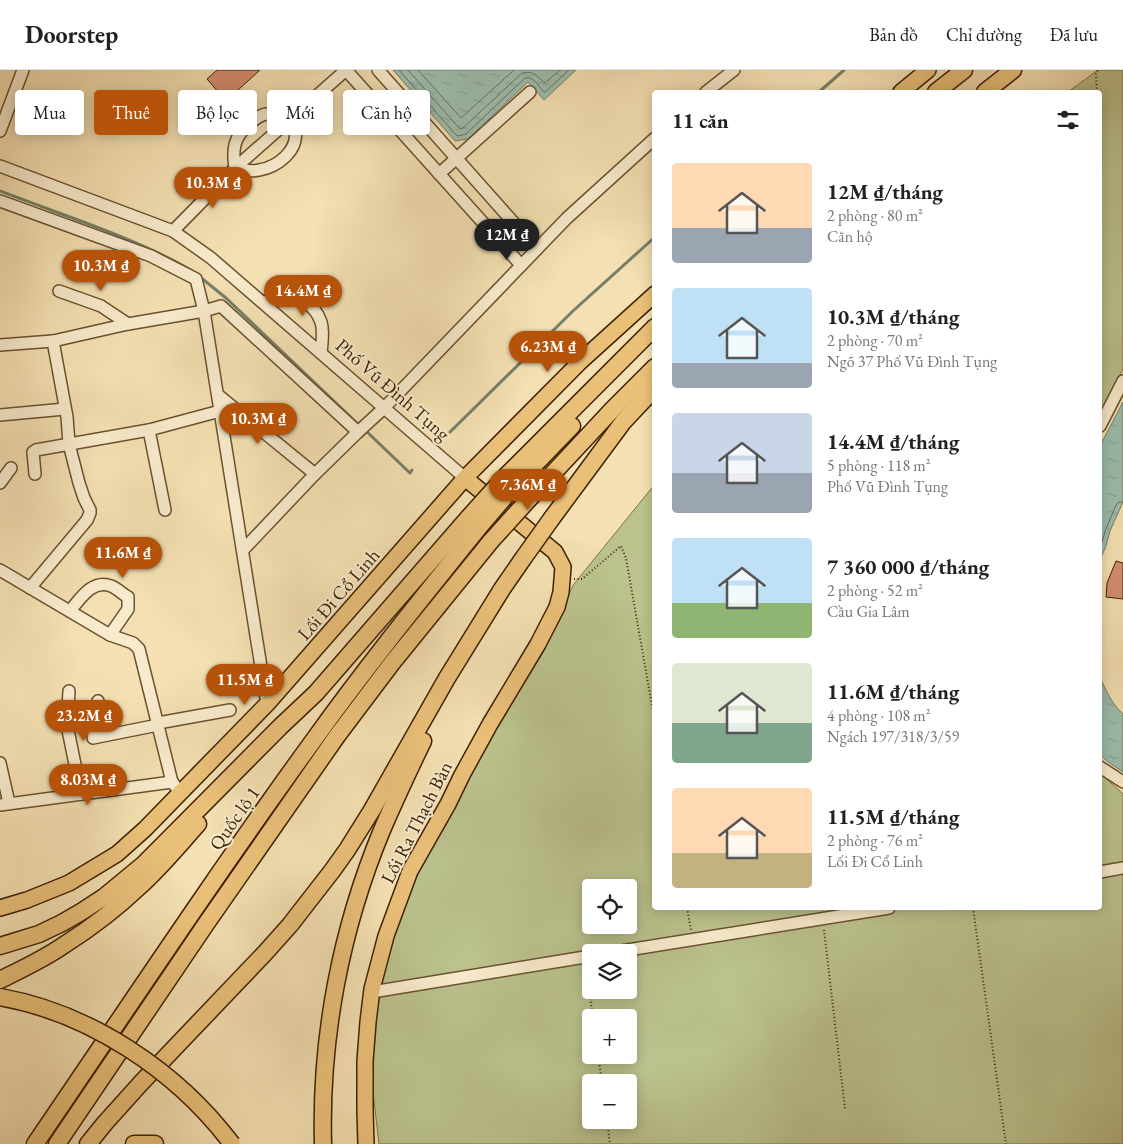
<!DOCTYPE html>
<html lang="vi">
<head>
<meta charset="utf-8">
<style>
  :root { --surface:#fff; --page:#f6f6f6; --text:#202124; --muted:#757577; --line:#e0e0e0; --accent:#b45309 }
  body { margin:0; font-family:"EB Garamond",serif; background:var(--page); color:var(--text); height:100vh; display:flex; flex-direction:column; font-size:19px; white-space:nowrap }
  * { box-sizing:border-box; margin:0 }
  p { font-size:16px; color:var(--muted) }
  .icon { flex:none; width:28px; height:28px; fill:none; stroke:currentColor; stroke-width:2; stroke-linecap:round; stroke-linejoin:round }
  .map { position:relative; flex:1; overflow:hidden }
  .drawer { position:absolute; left:652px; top:20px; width:450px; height:820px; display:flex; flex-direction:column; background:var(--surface); border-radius:5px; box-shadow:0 2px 12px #0003 }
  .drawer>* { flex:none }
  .banner { position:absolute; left:15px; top:20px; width:475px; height:45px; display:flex; gap:10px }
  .tools { position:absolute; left:582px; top:809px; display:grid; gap:10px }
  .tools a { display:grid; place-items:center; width:55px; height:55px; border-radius:5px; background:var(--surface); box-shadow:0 2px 12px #0003; font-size:25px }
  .price { position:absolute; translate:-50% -42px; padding:0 11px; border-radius:18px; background:var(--accent); color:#fff; font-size:16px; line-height:32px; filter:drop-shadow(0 1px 2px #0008) }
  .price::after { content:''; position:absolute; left:50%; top:30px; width:15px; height:11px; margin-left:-8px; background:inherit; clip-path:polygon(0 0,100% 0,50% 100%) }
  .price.active { background:#222; color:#fff }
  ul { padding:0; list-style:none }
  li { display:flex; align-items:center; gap:15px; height:125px; padding:0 20px }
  li span { display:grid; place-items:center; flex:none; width:140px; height:100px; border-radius:5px; color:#555 }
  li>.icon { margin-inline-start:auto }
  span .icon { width:60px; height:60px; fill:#fffc; stroke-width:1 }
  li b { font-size:21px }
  h2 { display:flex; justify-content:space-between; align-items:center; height:60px; padding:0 20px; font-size:21px }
  .chip { padding:0 18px; border-radius:5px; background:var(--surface); box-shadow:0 2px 12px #0003; font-size:18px; line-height:45px }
  .chip.active { background:var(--accent); color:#fff }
  header { display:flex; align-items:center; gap:30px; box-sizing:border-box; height:70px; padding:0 25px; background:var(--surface); border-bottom:1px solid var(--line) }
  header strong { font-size:24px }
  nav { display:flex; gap:28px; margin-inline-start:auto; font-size:18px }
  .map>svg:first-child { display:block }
  .garden { fill:#bbc28d; stroke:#7c7248; fill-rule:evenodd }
  .water { fill:url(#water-ripples); stroke:#767f69 }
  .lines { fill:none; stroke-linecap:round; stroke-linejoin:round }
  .shore { stroke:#6c6f58; stroke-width:1 }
  .stream { stroke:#767f69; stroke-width:3 }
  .building { fill:#d48d70; stroke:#3c2103 }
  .minor-casing { stroke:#6a512f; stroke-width:14 }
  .major-casing { stroke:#3c2103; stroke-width:18 }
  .highway-casing { stroke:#3c2103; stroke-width:19 }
  .path { stroke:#3c2103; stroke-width:2; stroke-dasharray:1 2.5; stroke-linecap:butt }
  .minor { stroke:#f8ebcd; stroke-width:11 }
  .major { stroke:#eac079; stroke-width:15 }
  .highway { stroke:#eac079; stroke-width:16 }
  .highway-bridge-casing { stroke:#3c2103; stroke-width:19; stroke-linecap:butt }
  .highway-bridge { stroke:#eac079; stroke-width:16 }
  .labels { text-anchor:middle; stroke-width:4; stroke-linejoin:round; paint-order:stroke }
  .street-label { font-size:19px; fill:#3c2103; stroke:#f8ebcd }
</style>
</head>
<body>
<header>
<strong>Doorstep</strong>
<nav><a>Bản đồ</a><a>Chỉ đường</a><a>Đã lưu</a></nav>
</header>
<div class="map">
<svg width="1123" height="1074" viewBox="0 0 1123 1074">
  <defs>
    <pattern id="water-ripples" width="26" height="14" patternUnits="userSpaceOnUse" patternTransform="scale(1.25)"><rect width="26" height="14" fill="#9cbdad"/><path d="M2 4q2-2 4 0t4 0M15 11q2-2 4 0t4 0" fill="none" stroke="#87a293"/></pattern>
  </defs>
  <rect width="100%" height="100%" fill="#f4e0b2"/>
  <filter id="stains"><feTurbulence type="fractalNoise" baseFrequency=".004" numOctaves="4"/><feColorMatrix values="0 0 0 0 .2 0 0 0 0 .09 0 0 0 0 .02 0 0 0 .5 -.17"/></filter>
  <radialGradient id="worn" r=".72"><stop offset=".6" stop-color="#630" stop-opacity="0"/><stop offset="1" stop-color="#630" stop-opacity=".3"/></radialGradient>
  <g class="garden">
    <path d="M1098,0h25v299l-23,46v-323h-32z"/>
    <path d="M655,414v424h445v-135l23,21v350h-744l-10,-86 15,-110 32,-71 158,-293zM591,818h38v37h-38zM591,882h38v38h-38zM591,948h38v37h-38zM591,1012h38v38h-38z"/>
  </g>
  <g class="water">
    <path d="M393,0h183l-32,30 -16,-18 -60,57 -13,2z"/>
    <path d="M1123,332v100l-13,29 -4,15 -6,14v-114z"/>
    <path d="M1100,607c6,14 12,27 23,37v58l-12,-8 -11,-9z"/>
  </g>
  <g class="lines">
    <g class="shore">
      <path d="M399,0l57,65 2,1 8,-2 59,-56c8,-2 13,7 18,13l2,1 24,-22"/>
      <path d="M408,0l52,59 3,-1 59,-55c12,-3 15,4 23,10l15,-13"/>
      <path d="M418,0l43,48 53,-48"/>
      <path d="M1100,478l6,-19 10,-24 3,-3h4"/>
    </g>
    <g class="stream">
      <path d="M819,22l25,-22"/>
      <path d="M0,121c64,25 131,45 191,79"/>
      <path d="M200,207l26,21 134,128"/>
      <path d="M365,360l45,43 2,-3"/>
      <path d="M450,362l124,-122 81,-73"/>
    </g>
  </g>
  <g class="building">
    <path d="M217,0h43l-34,31 -19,-22z"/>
    <path d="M1116,491l7,2v36l-17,-2 1,-14z"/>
  </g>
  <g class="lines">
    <defs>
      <g id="minor">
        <path d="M346,0l175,195"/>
        <path d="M378,0l159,179"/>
        <path d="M706,22l28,-22"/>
        <path d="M278,43l13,5c2,4 4,8 4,12 4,20 -17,37 -36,40 -8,2 -16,0 -24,-2 -3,-19 -1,-31 14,-44 5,-4 10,-9 17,-10 4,-1 8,-1 12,-1z"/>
        <path d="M0,61l23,-61"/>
        <path d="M0,96l173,65 38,27 254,220"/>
        <path d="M439,104l91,-82"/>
        <path d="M0,131l151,55 45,23 8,32 63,393"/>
        <path d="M173,161l62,-63 111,-98"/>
        <path d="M59,221l42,15 27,18"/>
        <path d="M264,233c4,-2 8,-6 13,-7 18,-3 38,8 44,26 3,9 1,21 0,31"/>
        <path d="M0,275l53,-4 75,-17 76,-13 17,-5 137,126 -43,42 -72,76"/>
        <path d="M218,325l97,79"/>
        <path d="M0,345l65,-6"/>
        <path d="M1100,356l23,-45"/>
        <path d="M149,360l71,-19"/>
        <path d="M358,362l26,-24 153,-159 30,-31 88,-80"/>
        <path d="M35,404l-2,-22 3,-2 113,-20 16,80"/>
        <path d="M0,413l11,-15"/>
        <path d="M0,500l110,65 23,8 6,6 33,133 8,10"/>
        <path d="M30,518l57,-68 3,-7v-3l-6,-12 -5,-15 -10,-39 -2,-27 -14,-76"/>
        <path d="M70,541c10,-12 22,-32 41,-25 6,2 11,8 17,11v12l-18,26"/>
        <path d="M69,621l-2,34 14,69"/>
        <path d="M98,631l-5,37 65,-13"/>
        <path d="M158,653l72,-13"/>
        <path d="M0,693l9,40"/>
        <path d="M1100,697l23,15"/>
        <path d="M0,735l172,-23"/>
        <path d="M1100,802l23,-4"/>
        <path d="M615,882l274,-44"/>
        <path d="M372,922l219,-36"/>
      </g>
      <g id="major">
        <path d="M901,22l27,-22"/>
        <path d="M0,838l27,-8 42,-17 48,-29 28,-25 122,-125 198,-226 116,-117 74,-67"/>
        <path d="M366,1074l-1,-33v-50l3,-39 4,-33 14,-53 24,-65 38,-67 14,-29 28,-51 48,-80 19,-37 4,-15 2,-25 -8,-15 -90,-74"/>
      </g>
      <g id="highway">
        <path d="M936,22l28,-22"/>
        <path d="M985,22l28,-22"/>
        <path d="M505,407l150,-150"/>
        <path d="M515,415l57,-59"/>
        <path d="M529,429l83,-89 43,-43"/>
        <path d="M552,448l71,-96 32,-34"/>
        <path d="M0,876l39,-12 23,-11 19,-11 23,-15 40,-33 136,-137 36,-34 153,-176"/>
        <path d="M0,910c22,-11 44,-21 64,-35 27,-17 53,-37 76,-59 21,-19 39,-41 58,-62"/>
        <path d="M35,1074c92,-135 182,-271 278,-403 53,-74 110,-144 167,-215"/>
        <path d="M57,1074l149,-220 131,-188 55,-73 99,-122"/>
        <path d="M88,1074l17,-21 36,-40 124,-130 25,-28 42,-54 15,-21 25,-40 75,-132 55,-89 20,-29"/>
        <path d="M134,1074h21"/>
        <path d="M323,1074c-3,-107 18,-215 59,-314 13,-30 27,-60 41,-89"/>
      </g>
    </defs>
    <use href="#minor" class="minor-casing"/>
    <use href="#major" class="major-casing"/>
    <use href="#highway" class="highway-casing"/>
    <g class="path">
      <path d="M1097,22l-1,-18 2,-4"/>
      <path d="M574,509h8l39,-33 5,12 29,165"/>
      <path d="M687,838l4,22"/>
      <path d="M973,838l33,236"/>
      <path d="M824,860l21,179"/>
      <path d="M586,897l7,51"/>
      <path d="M598,985l4,27"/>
      <path d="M607,1050l3,24"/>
    </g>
    <use href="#minor" class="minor"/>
    <use href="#major" class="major"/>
    <use href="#highway" class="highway"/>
    <defs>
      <g id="highway-bridge">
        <path d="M469,447l36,-40"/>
        <path d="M480,456l35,-41"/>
        <path d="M491,471l38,-42"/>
        <path d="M522,490l30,-42"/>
        <path d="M0,927c90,16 177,74 232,147"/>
      </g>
    </defs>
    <use href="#highway-bridge" class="highway-bridge-casing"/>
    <use href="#highway-bridge" class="highway-bridge"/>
  </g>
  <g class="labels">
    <g class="street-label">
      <text transform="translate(393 319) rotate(41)" y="7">Phố Vũ Đình Tụng</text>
      <text transform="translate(338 524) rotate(-49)" y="7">Lối Đi Cổ Linh</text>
      <text transform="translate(234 748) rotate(-55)" y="7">Quốc lộ 1</text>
      <text transform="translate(416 752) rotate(-63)" y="7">Lối Ra Thạch Bàn</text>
    </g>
  </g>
  <rect width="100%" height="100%" filter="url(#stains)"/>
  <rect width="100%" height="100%" fill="url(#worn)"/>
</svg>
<div class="tools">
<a><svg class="icon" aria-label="locate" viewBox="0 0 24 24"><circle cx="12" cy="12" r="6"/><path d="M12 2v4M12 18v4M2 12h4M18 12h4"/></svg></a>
<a><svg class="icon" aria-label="layers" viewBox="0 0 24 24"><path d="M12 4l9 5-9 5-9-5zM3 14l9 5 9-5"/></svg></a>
<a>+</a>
<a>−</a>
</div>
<b class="price" style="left:213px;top:139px">10.3M ₫</b>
<b class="price active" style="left:507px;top:191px">12M ₫</b>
<b class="price" style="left:101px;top:222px">10.3M ₫</b>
<b class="price" style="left:303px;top:247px">14.4M ₫</b>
<b class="price" style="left:548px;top:303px">6.23M ₫</b>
<b class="price" style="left:258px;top:375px">10.3M ₫</b>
<b class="price" style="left:528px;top:441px">7.36M ₫</b>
<b class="price" style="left:123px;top:509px">11.6M ₫</b>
<b class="price" style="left:245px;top:636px">11.5M ₫</b>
<b class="price" style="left:84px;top:672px">23.2M ₫</b>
<b class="price" style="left:88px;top:736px">8.03M ₫</b>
<div class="banner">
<a class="chip">Mua</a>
<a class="chip active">Thuê</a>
<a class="chip">Bộ lọc</a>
<a class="chip">Mới</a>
<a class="chip">Căn hộ</a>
</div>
<section class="drawer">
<h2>11 căn<svg class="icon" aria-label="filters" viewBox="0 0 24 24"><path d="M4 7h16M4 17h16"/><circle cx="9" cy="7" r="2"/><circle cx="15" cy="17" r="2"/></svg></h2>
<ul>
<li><span style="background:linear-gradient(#ffd9b3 65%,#9aa5b1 0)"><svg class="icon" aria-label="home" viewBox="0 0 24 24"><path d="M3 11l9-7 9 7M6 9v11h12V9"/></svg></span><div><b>12M ₫/tháng</b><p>2 phòng · 80 m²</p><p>Căn hộ</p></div></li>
<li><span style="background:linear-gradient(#bfe0f5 75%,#9aa5b1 0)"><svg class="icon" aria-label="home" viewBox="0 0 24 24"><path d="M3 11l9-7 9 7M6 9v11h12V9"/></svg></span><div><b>10.3M ₫/tháng</b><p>2 phòng · 70 m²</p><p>Ngõ 37 Phố Vũ Đình Tụng</p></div></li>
<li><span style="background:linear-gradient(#c9d6e8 60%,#9aa5b1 0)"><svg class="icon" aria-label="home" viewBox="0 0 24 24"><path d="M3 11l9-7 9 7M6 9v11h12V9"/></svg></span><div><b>14.4M ₫/tháng</b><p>5 phòng · 118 m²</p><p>Phố Vũ Đình Tụng</p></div></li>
<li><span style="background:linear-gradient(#bfe0f5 65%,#8fb573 0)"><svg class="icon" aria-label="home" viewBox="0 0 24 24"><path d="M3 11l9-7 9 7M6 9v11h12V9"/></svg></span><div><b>7 360 000 ₫/tháng</b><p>2 phòng · 52 m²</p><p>Cầu Gia Lâm</p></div></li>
<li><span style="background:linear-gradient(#dfe7d0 60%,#7fa58c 0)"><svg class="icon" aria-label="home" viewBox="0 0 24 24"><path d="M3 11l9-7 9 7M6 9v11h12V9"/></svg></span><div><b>11.6M ₫/tháng</b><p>4 phòng · 108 m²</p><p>Ngách 197/318/3/59</p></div></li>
<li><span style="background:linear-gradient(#ffd9b3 65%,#c2b280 0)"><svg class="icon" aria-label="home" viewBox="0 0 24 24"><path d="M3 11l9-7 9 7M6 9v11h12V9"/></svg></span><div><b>11.5M ₫/tháng</b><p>2 phòng · 76 m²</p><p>Lối Đi Cổ Linh</p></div></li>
</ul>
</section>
</div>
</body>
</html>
